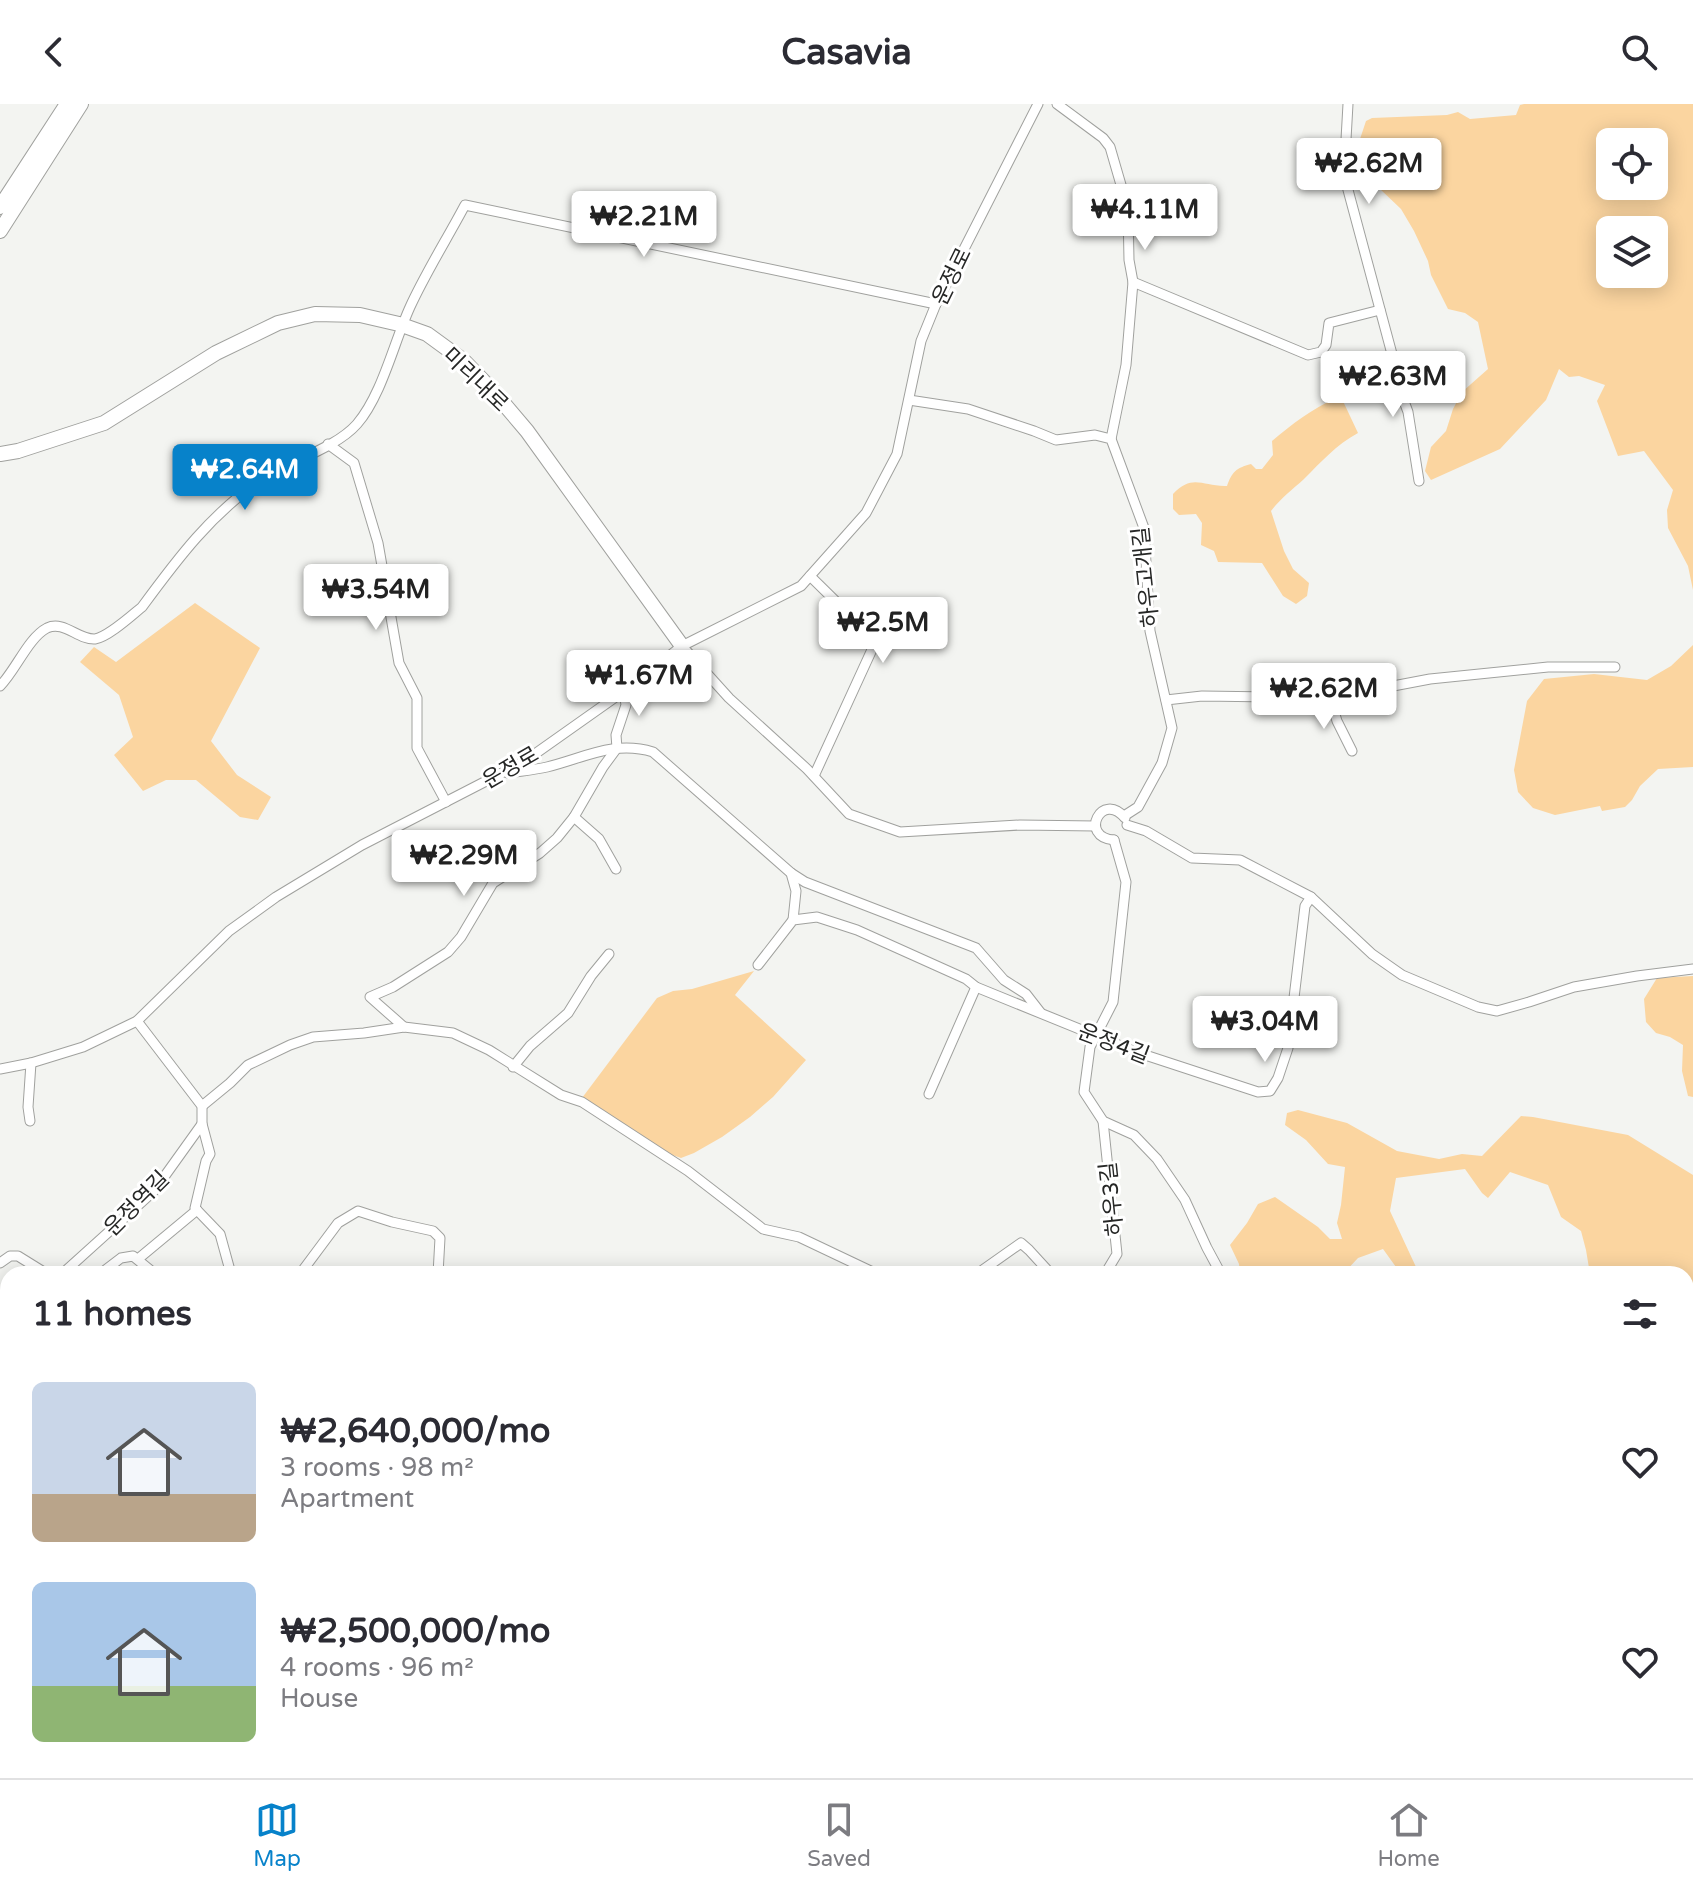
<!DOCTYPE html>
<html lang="en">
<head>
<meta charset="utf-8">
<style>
  :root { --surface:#fff; --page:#f7f7f7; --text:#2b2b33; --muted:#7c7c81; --line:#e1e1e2; --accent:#0782ca }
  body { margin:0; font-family:"Varela Round","Noto Sans KR",sans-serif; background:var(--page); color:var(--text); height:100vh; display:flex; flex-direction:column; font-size:30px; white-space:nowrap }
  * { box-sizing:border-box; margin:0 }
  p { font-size:26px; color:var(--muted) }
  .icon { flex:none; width:44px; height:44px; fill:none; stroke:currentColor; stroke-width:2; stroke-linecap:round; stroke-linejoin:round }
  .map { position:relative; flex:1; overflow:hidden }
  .side { position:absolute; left:0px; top:1162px; width:1694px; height:512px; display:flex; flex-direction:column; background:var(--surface); border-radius:24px 24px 0 0; box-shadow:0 4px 20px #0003 }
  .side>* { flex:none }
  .fabs { position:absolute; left:1596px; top:24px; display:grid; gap:16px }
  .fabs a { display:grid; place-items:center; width:72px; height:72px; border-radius:12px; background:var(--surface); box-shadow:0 4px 20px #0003; font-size:40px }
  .price { position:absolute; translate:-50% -68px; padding:0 18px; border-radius:8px; background:#fff; color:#222; font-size:26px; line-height:52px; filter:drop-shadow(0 2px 4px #0008) }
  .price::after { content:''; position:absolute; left:50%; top:48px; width:24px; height:18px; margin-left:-12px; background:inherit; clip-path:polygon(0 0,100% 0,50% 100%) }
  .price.on { background:var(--accent); color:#fff }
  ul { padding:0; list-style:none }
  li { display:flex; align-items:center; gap:24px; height:200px; padding:0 32px }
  li span { display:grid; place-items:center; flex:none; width:224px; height:160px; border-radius:12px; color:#555 }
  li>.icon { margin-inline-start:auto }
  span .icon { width:96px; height:96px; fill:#fffc; stroke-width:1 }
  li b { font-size:34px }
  h2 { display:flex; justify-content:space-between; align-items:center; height:96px; padding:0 32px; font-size:34px }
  header { display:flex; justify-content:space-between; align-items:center; height:104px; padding:0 32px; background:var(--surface); font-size:36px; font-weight:700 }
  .tab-bar { display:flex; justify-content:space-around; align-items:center; height:112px; border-top:2px solid var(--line); background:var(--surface); font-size:22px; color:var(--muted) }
  .tab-bar a { display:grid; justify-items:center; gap:4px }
  .tab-bar .on { color:var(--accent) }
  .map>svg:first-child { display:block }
  .green { fill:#fbd5a0; fill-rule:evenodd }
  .water { fill:#5ccfaf }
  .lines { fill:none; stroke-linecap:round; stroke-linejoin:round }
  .street-casing { stroke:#a0a19e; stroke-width:11 }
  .secondary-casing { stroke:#a0a19e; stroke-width:16 }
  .street { stroke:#fff; stroke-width:9 }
  .secondary { stroke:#fff; stroke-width:14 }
  .rail { stroke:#4a4b4a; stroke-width:3; stroke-dasharray:14 14; stroke-linecap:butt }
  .labels { text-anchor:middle; stroke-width:6; stroke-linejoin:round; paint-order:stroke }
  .street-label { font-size:22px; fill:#262726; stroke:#fff }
</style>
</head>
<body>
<header><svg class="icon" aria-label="back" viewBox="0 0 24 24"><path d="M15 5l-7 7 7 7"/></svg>Casavia<svg class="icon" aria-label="search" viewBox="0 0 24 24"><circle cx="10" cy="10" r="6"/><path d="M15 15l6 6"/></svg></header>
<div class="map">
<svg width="1693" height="1674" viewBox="0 0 1693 1674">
  <rect width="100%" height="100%" fill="#f3f4f1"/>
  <g class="green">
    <path d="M1524,0h169v486l-5,-24 -20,-38 -1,-18 6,-20 -29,-39 -26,5 -21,-55 8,-16 -26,-9 -10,1 -10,-8 -13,31 -46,49 -69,31 -6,-9 6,-24 15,-16 7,-22 9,-17 26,-23 -10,-47 -13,-9 -17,-4 -17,-34 -3,-14 -14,-30 -13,-22 -21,-20 -16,-27 -6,-17 8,-24 6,-3 75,-3 11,-3 12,7 46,-4 4,-10zM1610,38h44v44h-44zM1610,126h44v44h-44z"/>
    <path d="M1336,294l6,1 16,34c-22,12 -37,29 -54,46 -12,11 -23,19 -33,32l13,40 9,18 16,14 -2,13 -11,8 -13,-8 -21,-33 -44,-1 -4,-11 -13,-6 1,-22 -6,-9 -17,1 -6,-6v-15c20,-21 30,-7 54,-8 5,-14 9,-18 24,-22l5,5h6l11,-14 -1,-14c20,-17 40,-32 64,-43z"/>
    <path d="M195,499l65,45 -49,93 26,34 34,22 -13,23 -18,-3 -44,-37h-30l-23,11 -29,-36 19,-18 -14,-42 -39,-33 14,-15 22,15z"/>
    <path d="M1693,541v122l-35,2 -18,17 -8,14 -7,7 -23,4 -2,-5 -45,9 -22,-7 -15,-16 -4,-22 13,-69 17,-22 50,-5 53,6 24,-14z"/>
    <path d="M754,867l-19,24 71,65 -33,37 -23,20 -28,20 -28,16 -13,5 -17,-6 -82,-54 75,-100 16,-7 19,-2z"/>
    <path d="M1693,872v121l-5,-1 -6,-25 1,-26 -13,-8 -14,-4 -10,-11 -2,-23 13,-21z"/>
    <path d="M1298,1006l49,13 50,28 42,8 23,-5 20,2 39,-40 12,1 95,18 65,40v191l-7,3v-95h-96l-4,-24 -5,-19 -20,-14 -13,-32 -38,-13 -22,26 -6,-5 -17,-24 -69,9 -6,33 26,56 -6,7h-9l-18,-25 -25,9 -15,16h-103l-1,-10 -9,-19 17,-22 11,-19 17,-7 43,30 12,12h12l-5,-16 4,-18 4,-38 -17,-3 -22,-24 -21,-15 2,-12z"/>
    <path d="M87,1666h293l10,8h-308z"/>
  </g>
  <path class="water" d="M0,1579l8,14v30l-8,-12z"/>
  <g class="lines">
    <defs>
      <g id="street">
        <path d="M1057,0l46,34 7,9 18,62 1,51 4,22 -7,83 -15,74"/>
        <path d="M1348,0l-4,71 48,179 6,31 10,27 11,69"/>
        <path d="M1133,178l175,73 13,-3 5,-7 3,-22 51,-13"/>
        <path d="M909,296l59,9 66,22 22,9 39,-5 16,4 33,89 6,103 22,97 -10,35 -24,44 -14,9"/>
        <path d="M328,340l26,19 24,80 21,120 18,35v50l29,54"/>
        <path d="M810,472l63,62 2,5 -61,133"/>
        <path d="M682,542l47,52 78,71 42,45 51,18 120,-7 75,1"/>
        <path d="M0,582c16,-16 28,-48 47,-58 17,-8 31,12 48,11 13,-2 36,-23 47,-32 36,-49 69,-93 120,-128 28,-18 74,-31 95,-55 25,-29 37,-82 53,-117 16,-35 37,-68 55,-102l471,99"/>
        <path d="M1330,594l7,23 15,30"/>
        <path d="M1166,596l36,-4 128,2 100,-19 118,-12h67"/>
        <path d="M508,669c13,-2 26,-3 39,-6 37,-9 67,-27 106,-15l138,121 5,18 -3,29"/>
        <path d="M1127,721l19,6 46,27 48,2 71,37 61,57 30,21 76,32 19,4 32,-9 45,-15 63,-11 56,-7"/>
        <path d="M1114,736l12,42 -13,120 -23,45 -6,45 19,29 31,14 23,24 28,41 22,48 14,26"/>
        <path d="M1114,736c-36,-3 -12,-50 11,-22"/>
        <path d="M616,765l-17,-30 -25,-22 29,-50 14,-19 -1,-13 10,-30 -2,-14"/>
        <path d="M791,769l14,9 171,66 28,32 22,14 14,18"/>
        <path d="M758,861l35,-45 24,-3 40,13 109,49 10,8 160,65 122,40 12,-1 8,-13 10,-30 17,-142 6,-9"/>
        <path d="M137,917l65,85v18l8,30 -4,7 -11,47 25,26 11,40"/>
        <path d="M404,923l-34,-30 23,-10 55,-35 13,-15 32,-54 47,-30 17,-15 17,-21"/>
        <path d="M513,963l17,-21 38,-33 23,-37 18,-22"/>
        <path d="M0,965l31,-6 52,-16 54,-26 92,-90 47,-34 86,-52 163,-84 99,-70 58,-45 119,-60 65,-73 31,-59 24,-113 15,-37 102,-200"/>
        <path d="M929,990l47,-107"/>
        <path d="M202,1002l28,-23 18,-18 42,-20 23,-8 51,-4 40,-6 49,6 36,17 72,45 21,7 106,69 75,58 36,8 78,37"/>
        <path d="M30,1017l-2,-14 3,-44"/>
        <path d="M1103,1017l14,133 -12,20"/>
        <path d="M138,1155l59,-49"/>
        <path d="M0,1159l10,-7h8l29,18"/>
        <path d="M62,1170l92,-83 48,-67"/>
        <path d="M100,1170l21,-16 12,-2 22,18"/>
        <path d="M300,1170l38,-51 20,-12 34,11 41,9 7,7 -2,36"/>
        <path d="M977,1170l44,-31 8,7 22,24"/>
        <path d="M1686,1350l7,8"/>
        <path d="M0,1351l8,4"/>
        <path d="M0,1377l8,8"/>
        <path d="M1686,1399l7,-10"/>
        <path d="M421,1666l11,8"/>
        <path d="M477,1666l3,8"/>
        <path d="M554,1666l10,8"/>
        <path d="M1121,1666l3,8"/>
        <path d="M1686,1666l7,2"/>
        <path d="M687,1674l15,-8"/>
        <path d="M813,1674l25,-8"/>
        <path d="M992,1674l7,-8"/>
        <path d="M1236,1674l10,-8"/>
        <path d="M1304,1674l4,-8"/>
        <path d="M1421,1674l8,-8"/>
      </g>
      <g id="secondary">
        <path d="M0,103l67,-103"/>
        <path d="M0,127l81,-127"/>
        <path d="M0,350l18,-3 86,-28 112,-70 62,-30 37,-9 45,1 39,9 28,10 37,27 29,30 34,40 155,215"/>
        <path d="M57,1674l4,-8"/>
      </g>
    </defs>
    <use href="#street" class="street-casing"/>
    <use href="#secondary" class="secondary-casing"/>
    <use href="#street" class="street"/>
    <use href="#secondary" class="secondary"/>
    <g class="rail">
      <path d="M0,1257l8,6"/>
      <path d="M521,1666l11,8"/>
    </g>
  </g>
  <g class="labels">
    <g class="street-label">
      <text transform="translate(951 172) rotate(-64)" y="8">운정로</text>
      <text transform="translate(476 275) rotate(44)" y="8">미리내로</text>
      <text transform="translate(1145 473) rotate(-96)" y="8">하우고개길</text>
      <text transform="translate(510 663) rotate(-30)" y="8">운정로</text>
      <text transform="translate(1114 939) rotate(21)" y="8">운정4길</text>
      <text transform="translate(1111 1095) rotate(-96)" y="8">하우3길</text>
      <text transform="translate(136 1099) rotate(-45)" y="8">운정역길</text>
    </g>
  </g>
</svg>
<div class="fabs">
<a><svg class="icon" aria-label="locate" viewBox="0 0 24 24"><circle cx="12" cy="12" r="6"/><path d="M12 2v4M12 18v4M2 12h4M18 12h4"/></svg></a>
<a><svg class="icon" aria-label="layers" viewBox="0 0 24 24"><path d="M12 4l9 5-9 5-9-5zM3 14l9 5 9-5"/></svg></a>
</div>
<b class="price" style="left:1369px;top:102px">₩2.62M</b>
<b class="price" style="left:1145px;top:148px">₩4.11M</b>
<b class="price" style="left:644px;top:155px">₩2.21M</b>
<b class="price" style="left:1393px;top:315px">₩2.63M</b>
<b class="price on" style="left:245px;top:408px">₩2.64M</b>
<b class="price" style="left:376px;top:528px">₩3.54M</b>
<b class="price" style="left:883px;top:561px">₩2.5M</b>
<b class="price" style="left:639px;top:614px">₩1.67M</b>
<b class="price" style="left:1324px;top:627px">₩2.62M</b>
<b class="price" style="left:464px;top:794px">₩2.29M</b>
<b class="price" style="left:1265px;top:960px">₩3.04M</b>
<section class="side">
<h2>11 homes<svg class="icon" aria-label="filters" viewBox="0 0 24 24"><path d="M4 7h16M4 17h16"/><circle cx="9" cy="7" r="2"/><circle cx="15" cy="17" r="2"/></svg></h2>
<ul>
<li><span style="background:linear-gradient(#c9d6e8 70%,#b9a48a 0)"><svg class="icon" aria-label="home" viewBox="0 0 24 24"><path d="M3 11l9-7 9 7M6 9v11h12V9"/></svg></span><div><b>₩2,640,000/mo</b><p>3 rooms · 98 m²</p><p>Apartment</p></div><svg class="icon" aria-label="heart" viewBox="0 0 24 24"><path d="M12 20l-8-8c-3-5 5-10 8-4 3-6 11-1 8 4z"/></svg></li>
<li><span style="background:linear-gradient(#a9c7e8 65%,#8fb573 0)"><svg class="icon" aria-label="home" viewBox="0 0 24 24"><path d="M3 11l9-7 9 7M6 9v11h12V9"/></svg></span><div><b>₩2,500,000/mo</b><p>4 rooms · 96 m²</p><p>House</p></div><svg class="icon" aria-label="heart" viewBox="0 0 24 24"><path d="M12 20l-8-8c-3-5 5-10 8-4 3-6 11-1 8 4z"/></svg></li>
</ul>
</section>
</div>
<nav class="tab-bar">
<a class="on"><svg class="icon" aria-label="map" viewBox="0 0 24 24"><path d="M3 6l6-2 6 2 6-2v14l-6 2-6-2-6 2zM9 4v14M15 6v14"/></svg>Map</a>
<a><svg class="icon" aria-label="saved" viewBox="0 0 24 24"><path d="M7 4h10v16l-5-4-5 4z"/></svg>Saved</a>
<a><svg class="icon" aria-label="home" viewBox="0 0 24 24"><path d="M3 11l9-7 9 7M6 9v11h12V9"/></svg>Home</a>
</nav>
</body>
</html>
